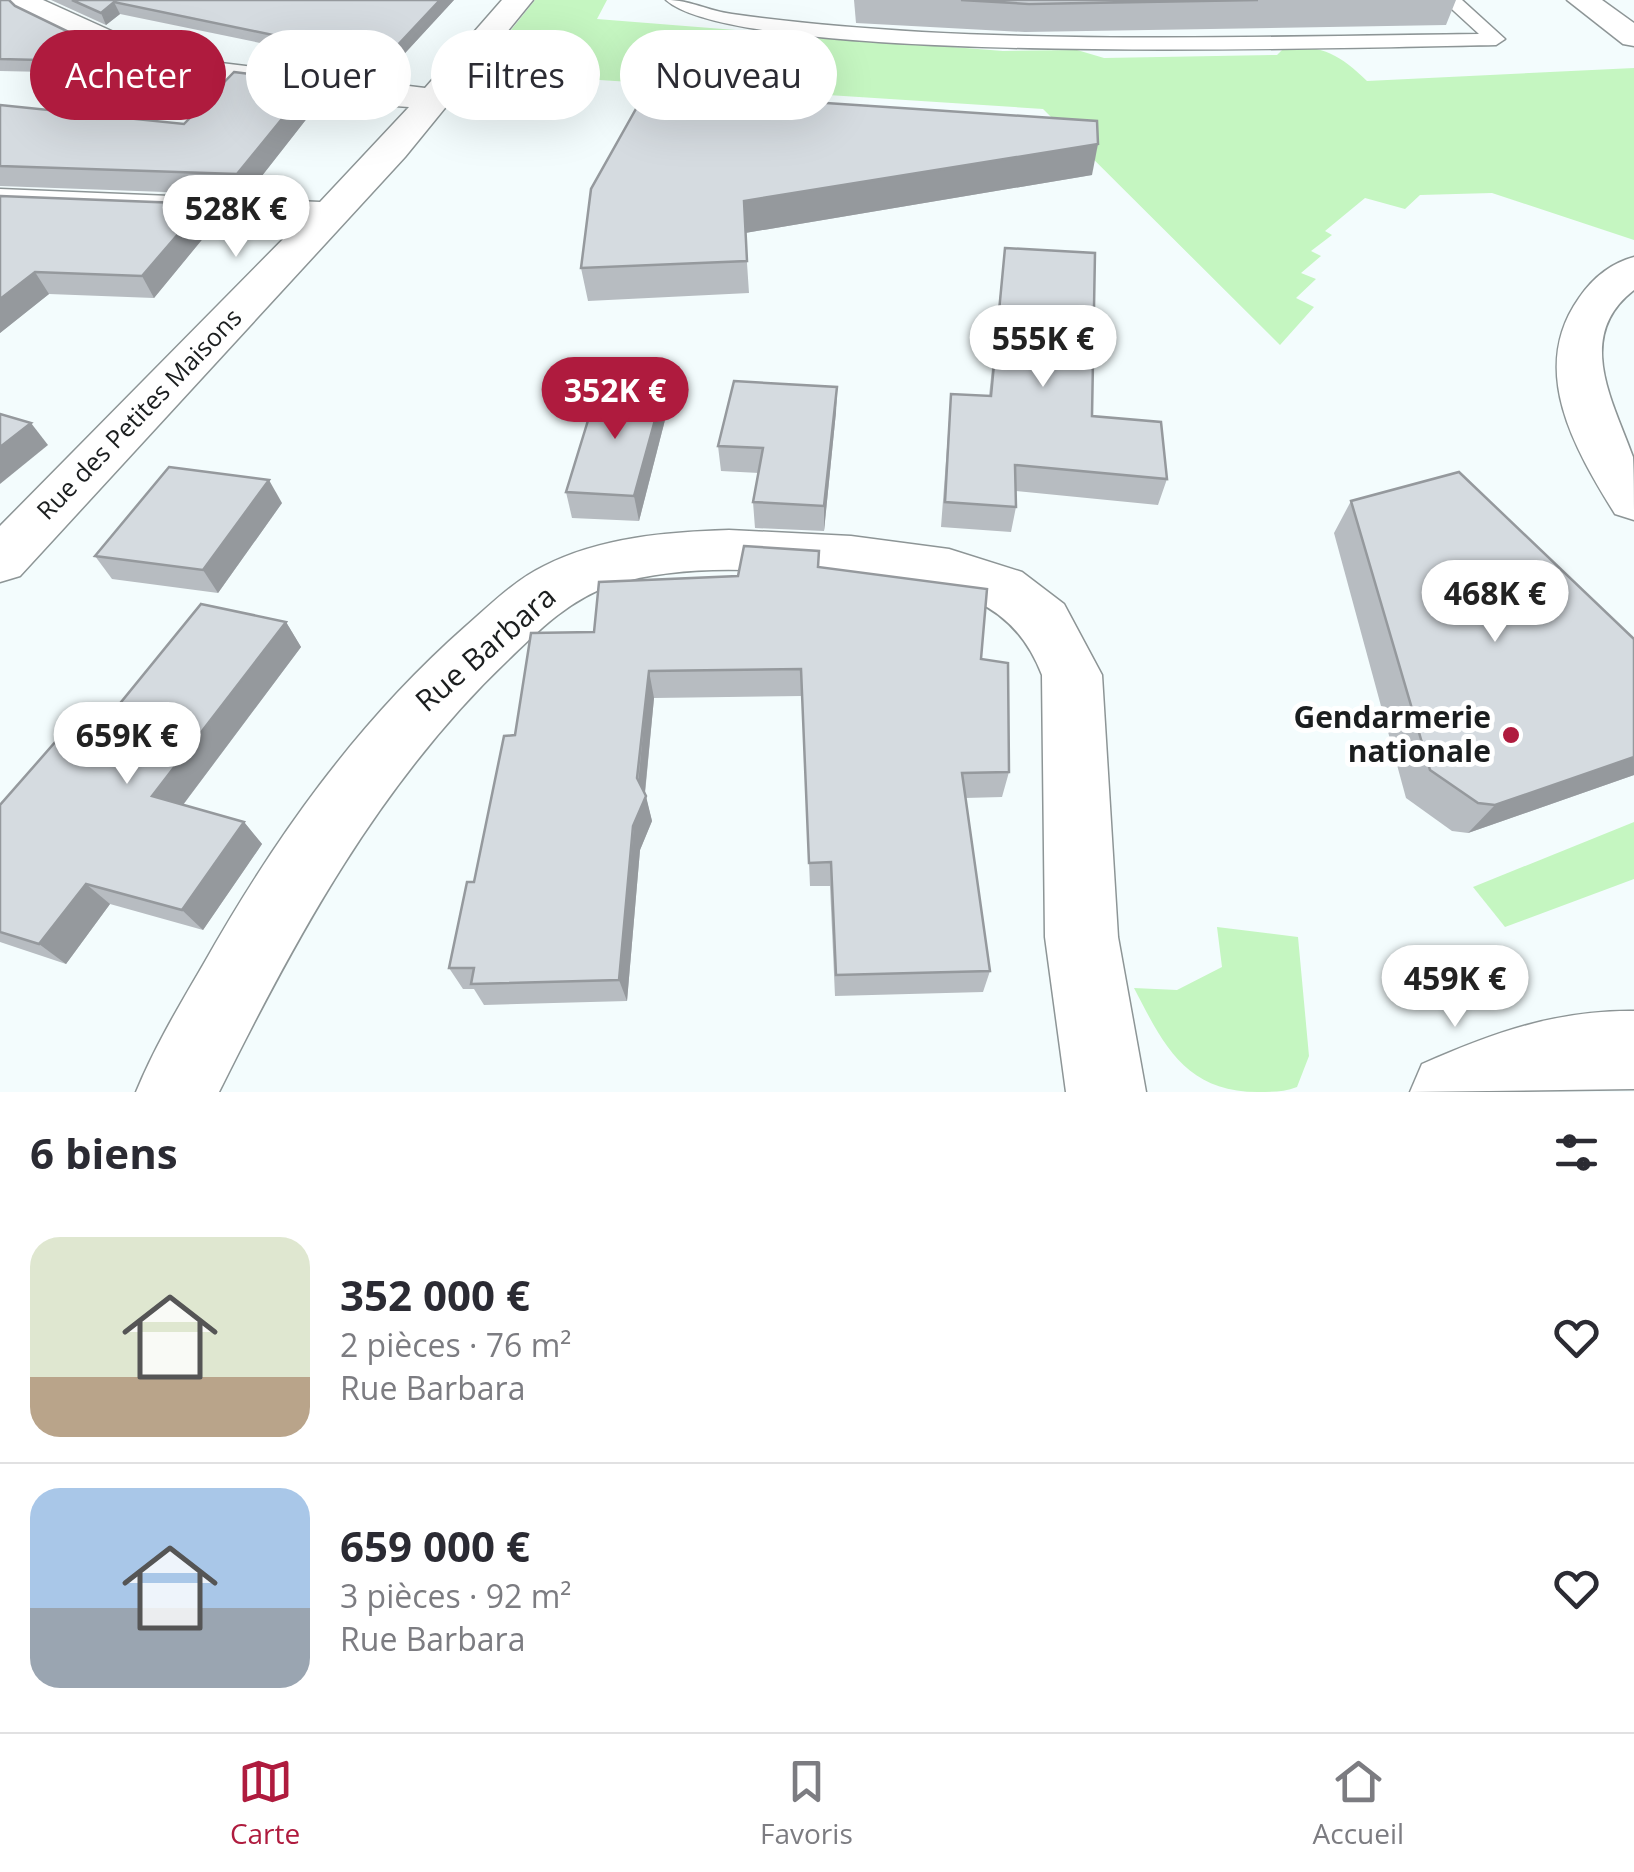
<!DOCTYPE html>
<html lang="fr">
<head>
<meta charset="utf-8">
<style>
  :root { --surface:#fff; --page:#f7f7f7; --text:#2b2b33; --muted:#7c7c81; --line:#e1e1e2; --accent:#af1b3e }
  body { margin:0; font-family:"Open Sans",sans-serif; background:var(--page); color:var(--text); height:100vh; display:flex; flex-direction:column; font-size:38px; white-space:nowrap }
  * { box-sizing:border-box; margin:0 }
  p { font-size:32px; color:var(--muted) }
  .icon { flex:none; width:55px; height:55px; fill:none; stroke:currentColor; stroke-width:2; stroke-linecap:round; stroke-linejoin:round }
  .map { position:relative; height:1092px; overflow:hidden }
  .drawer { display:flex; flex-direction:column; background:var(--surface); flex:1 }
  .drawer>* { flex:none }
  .banner { position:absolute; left:30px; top:30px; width:1000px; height:90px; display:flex; gap:20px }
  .price { position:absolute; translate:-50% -85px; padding:0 22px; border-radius:35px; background:#fff; color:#222; font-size:32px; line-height:65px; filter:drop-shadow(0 2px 5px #0008) }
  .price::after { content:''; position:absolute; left:50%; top:60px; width:30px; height:22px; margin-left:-15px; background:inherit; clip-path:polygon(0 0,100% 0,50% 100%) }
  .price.on { background:var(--accent); color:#fff }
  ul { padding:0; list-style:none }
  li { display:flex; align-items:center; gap:30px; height:250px; padding:0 30px }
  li+li { border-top:2px solid var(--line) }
  li span { display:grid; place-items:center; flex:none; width:280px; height:200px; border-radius:30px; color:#555 }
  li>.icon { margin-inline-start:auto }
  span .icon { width:120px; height:120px; fill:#fffc; stroke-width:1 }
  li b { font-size:42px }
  h2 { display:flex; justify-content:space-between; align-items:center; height:120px; padding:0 30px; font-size:42px }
  .pill { padding:0 35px; border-radius:45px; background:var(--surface); box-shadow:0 10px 40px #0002; font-size:35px; line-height:90px }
  .pill.on { background:var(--accent); color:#fff }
  .tabs { display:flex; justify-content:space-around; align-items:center; height:140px; border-top:2px solid var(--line); background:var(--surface); font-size:28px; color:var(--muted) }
  .tabs a { display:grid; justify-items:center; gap:5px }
  .tabs .on { color:var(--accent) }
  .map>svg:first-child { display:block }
  .green { fill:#c5f6c1 }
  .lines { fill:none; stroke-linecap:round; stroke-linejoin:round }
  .service-casing { stroke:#8d9596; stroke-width:3 }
  .minor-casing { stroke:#8d9596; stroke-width:3 }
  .service { fill:#fff; fill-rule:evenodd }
  .minor { fill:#fff; fill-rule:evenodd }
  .wall { fill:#b7bcc1 }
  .shaded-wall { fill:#95999d }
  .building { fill:#d5dbe0; stroke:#95999d; stroke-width:2.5 }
  .poi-dot { fill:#af1b3e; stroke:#fff; stroke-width:4 }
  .labels { text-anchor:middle; stroke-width:10; stroke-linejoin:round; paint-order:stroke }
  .far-street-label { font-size:25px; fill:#1b1e1f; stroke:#fff }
  .street-label { font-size:30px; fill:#1b1e1f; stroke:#fff }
  .poi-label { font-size:30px; font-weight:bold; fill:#1b1e1f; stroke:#fff; text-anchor:end }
</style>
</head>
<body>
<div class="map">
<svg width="1634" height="1092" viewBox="0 0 1634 1092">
  <rect width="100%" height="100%" fill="#f3fcfd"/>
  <g class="green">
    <path d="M535,0h72l-10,19 406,32 74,-1 27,8 173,-3 9,-9c38,0 54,9 81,35l267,-13v172l-142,-47 -72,2 -15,14 -40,-11 -40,33 7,4 -21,16 10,5 -20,17 15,6 -20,19 18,9 -34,38 -237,-236 -552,-36v-18z"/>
    <path d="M1634,822v57l-129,48 -32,-40z"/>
    <path d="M1217,927l81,10 11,119 -12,31c-13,5 -25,5 -39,5 -72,0 -94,-46 -124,-104l43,2 45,-23z"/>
  </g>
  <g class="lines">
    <defs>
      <path id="service" d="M666,0c25,0 42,11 66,14 64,9 126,14 190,18 185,10 372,4 557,2l-37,-34h20l43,39 -9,6c-131,2 -754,23 -830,-45z"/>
      <g id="minor">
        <path d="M6,0h37l84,38 94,25 204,25 77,-88h31l-128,157 -385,419 -20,6v-56l297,-301 -297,-12v-24l320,13 89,-95c-121,-9 -257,-23 -365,-82 -13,-7 -30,-13 -38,-25z"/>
        <path d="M1567,0h35l32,23v23l-11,-2z"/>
        <path d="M1634,257v33c-60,46 -21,111 -1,167 1,17 1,44 1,63l-19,-6c-40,-65 -87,-144 -36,-216 13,-19 32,-35 55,-41z"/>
        <path d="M729,530l122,6 98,13 73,23 42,32 38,71 16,262 28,155h-80l-21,-155 -3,-262c-32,-82 -96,-87 -173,-95 -83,-9 -177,-20 -257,5 -42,14 -73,45 -104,75 -128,122 -211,275 -289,432h-83c18,-44 43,-86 67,-127 71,-126 154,-243 263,-339 24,-21 49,-46 78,-60 57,-29 123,-34 185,-36z"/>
        <path d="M1634,1011v78l-224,3 12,-28c71,-31 134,-54 212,-53z"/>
      </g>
    </defs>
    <use href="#service" class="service-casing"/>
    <use href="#minor" class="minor-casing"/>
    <use href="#service" class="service"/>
    <use href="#minor" class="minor"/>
  </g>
  <g class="wall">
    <path d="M0,0l15,6 65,40 -33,26 -47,-1z"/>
    <path d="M51,0h403l-71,77 -116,-12 -4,-12 7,-8 -150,-31 -14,11z"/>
    <path d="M854,0h602l-10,25 -421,7 -169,-9z"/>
    <path d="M319,103l-72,92 -247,-9v-81l184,19z"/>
    <path d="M1092,175l-347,58 4,60 -161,8 -7,-33 10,-79z"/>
    <path d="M0,196l214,29 -60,73 -105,-4 -49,39z"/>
    <path d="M1005,248l87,168 75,63 -9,26 -142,-14v16l-5,25 -70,-5 10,-133 38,2z"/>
    <path d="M837,387l-1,25 -12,119 -69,-3 -2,-26 6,-29 -38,-2 -3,-25z"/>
    <path d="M663,391l3,25 -27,105 -67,-3 -6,-26z"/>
    <path d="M1351,501l283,138v136l-166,58 -16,-2 -46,-33 -72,-265z"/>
    <path d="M282,503l-64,90 -106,-14 -17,-23z"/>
    <path d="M819,567l162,92 28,113 -7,25 -37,1 25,173 -7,21 -148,4 -5,-110h-20l-8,-190 -148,2 -9,96 7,27 -12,29 -13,151 -143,4 -10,-16h-11l-14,-21 66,-233 79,-103 144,-56z"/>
    <path d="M286,622l15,25 -118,158 61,17 18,22 -59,86 -93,-26 -44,60 -66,-22v-137l104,-82z"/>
  </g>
  <g class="shaded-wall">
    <path d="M440,0h14l-71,77 -4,-12z"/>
    <path d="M114,2l6,12 -14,11 -5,-12z"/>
    <path d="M73,34l7,12 -33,26 -7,-12z"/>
    <path d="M312,82l7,21 -72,92 -10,-21z"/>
    <path d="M1098,144l-6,31 -347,58 -1,-32z"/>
    <path d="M204,204l10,21 -60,73 -12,-22z"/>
    <path d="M35,272l14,22 -49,39v-34z"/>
    <path d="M837,387l-1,25 -12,119v-25z"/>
    <path d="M663,391l3,25 -27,105 -5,-25z"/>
    <path d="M31,423l17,22 -48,39v-37z"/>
    <path d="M269,480l13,23 -64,90 -15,-23z"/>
    <path d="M286,622l15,25 -128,171 -21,-22z"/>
    <path d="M649,671l5,27 -10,103 2,-5 6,25 -12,29 -13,151 -8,-21z"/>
    <path d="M1634,757v18l-166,58 27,-28z"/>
    <path d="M244,822l18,22 -59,86 -21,-20z"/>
    <path d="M86,884l24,20 -44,60 -27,-20z"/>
  </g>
  <g class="building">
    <path d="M0,0h9l6,6 58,28 -33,26 -40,-1z"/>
    <path d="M72,0h368l-61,65 -116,-12 15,-17 -164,-34 -13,11z"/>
    <path d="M961,0h297l-229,4z"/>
    <path d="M234,72l78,10 -75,92 -237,-8v-61l184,19z"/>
    <path d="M646,91l451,30 1,23 -354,57 3,60 -166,7 10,-79z"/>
    <path d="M0,196l204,8 -62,72 -107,-4 -35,27z"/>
    <path d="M1005,248l90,5 -3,163 69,6 6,57 -152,-14 1,42 -71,-5 6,-108 40,2z"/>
    <path d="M734,381l103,6 -13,119 -71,-4 10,-54 -45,-2z"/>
    <path d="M598,388l65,3 -29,105 -68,-4z"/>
    <path d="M0,414l31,9 -31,24z"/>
    <path d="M169,467l100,13 -66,90 -108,-14z"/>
    <path d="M1459,472l175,167v118l-139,48 -17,-2 -48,-33 -79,-269z"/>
    <path d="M744,546l75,5 -1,16 169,22 -6,70 27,4 1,109 -47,1 28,198 -154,4 -5,-113 -22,1 -8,-194 -152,2 -12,107 9,18 -13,30 -14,154 -148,4 3,-16h-25l18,-86h7l30,-146 11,-1 16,-102 63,-1 5,-50 139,-6z"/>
    <path d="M201,604l85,18 -134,174 92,26 -62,88 -96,-26 -47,60 -39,-12v-127l78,-89 26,7z"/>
  </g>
  <circle class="poi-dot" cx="1511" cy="735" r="10"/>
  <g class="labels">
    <g class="far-street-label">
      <text transform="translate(139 414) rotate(-46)" y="9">Rue des Petites Maisons</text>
    </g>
    <g class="street-label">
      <text transform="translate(486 649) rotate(-41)" y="10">Rue Barbara</text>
    </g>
    <g class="poi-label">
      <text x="1491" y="728">Gendarmerie<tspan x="1491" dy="34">nationale</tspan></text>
    </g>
  </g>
</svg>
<b class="price" style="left:236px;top:260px">528K €</b>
<b class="price" style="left:1043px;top:390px">555K €</b>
<b class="price on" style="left:615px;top:442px">352K €</b>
<b class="price" style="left:1495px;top:645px">468K €</b>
<b class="price" style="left:127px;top:787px">659K €</b>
<b class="price" style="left:1455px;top:1030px">459K €</b>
<div class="banner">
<a class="pill on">Acheter</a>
<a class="pill">Louer</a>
<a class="pill">Filtres</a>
<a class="pill">Nouveau</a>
</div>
</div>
<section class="drawer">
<h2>6 biens<svg class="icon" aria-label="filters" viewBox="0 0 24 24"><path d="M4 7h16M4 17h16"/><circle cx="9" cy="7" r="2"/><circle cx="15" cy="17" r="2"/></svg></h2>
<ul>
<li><span style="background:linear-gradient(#dfe7d0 70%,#b9a48a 0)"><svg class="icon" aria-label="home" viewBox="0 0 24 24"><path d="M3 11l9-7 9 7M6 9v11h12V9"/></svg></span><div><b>352 000 €</b><p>2 pièces · 76 m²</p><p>Rue Barbara</p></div><svg class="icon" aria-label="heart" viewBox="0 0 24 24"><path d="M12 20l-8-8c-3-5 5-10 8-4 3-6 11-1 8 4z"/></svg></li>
<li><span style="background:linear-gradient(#a9c7e8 60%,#9aa5b1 0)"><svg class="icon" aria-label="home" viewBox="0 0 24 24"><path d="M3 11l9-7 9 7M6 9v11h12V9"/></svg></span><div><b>659 000 €</b><p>3 pièces · 92 m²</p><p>Rue Barbara</p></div><svg class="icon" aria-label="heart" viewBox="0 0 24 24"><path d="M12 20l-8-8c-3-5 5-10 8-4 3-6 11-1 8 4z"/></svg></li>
</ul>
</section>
<nav class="tabs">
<a class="on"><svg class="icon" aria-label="map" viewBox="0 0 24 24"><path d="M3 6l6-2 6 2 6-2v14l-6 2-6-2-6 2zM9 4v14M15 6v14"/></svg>Carte</a>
<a><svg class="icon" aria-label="saved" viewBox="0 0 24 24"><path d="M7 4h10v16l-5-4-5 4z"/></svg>Favoris</a>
<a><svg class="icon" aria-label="home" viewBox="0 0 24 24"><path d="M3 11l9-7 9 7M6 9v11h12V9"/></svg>Accueil</a>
</nav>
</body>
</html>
